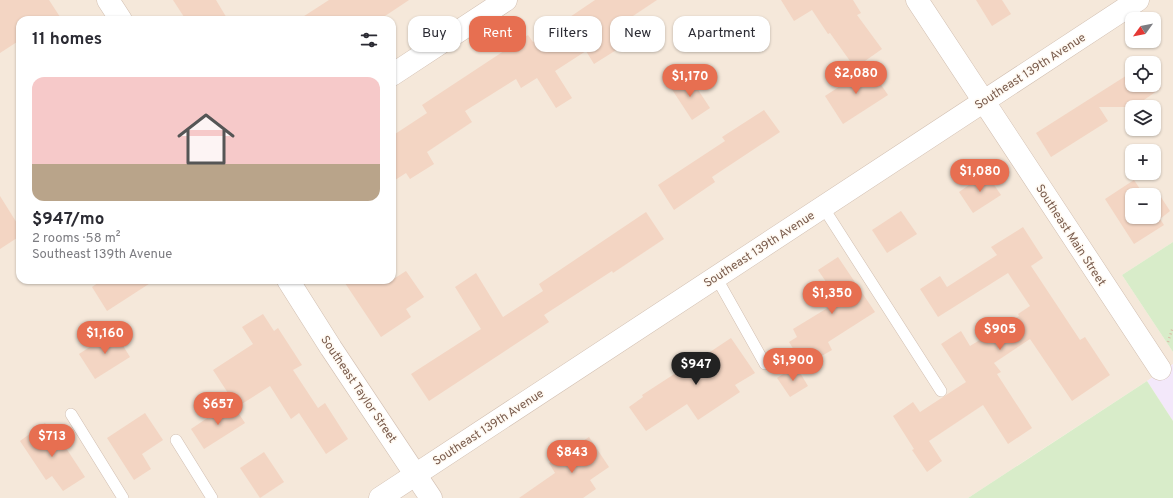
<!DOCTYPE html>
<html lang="en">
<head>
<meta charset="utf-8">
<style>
  :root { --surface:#fff; --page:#f7f7f7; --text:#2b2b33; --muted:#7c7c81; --line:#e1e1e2; --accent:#e76f51 }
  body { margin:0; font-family:Overpass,sans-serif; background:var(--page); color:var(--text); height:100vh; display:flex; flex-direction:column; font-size:15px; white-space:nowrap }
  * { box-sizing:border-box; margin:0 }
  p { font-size:13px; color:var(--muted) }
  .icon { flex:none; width:22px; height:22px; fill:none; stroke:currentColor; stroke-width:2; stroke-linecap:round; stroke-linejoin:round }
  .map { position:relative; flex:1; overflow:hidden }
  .panel { position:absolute; left:16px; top:16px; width:380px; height:268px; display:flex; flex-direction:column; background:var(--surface); border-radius:12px; box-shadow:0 1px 3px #0004 }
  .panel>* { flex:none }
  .guide { position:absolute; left:408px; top:16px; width:380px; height:36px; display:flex; gap:8px }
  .needle { width:26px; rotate:237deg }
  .buttons { position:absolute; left:1125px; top:12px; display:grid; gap:8px }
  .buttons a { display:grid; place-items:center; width:36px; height:36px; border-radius:8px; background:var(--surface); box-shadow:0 1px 3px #0004; font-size:20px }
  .price { position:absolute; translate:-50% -34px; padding:0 9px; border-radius:14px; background:var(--accent); color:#fff; font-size:13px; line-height:26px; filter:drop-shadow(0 1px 2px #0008) }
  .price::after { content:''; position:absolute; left:50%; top:24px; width:12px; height:9px; margin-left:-6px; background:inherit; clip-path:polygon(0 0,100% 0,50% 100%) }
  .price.selected { background:#222; color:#fff }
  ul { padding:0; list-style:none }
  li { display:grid; align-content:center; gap:8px; height:212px; padding:0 16px }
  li+li { border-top:1px solid var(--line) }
  li span { display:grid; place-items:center; height:124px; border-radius:12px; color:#555 }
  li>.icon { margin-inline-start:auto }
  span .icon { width:72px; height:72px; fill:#fffc; stroke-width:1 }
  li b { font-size:17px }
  h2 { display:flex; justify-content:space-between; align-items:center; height:48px; padding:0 16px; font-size:17px }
  .chip { padding:0 14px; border-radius:12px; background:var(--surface); box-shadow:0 1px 3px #0004; font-size:14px; line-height:36px }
  .chip.selected { background:var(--accent); color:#fff }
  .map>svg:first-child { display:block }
  .residential { fill:#f5e8da; fill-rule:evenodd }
  .education { fill:#f3e8fa }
  .green { fill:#d8ecc9 }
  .building { fill:#f3d5c3 }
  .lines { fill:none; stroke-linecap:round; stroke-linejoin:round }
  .lane-casing { stroke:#d1beb0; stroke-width:12 }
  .street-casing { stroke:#d1beb0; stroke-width:23 }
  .path { stroke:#d9b8a5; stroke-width:2.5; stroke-dasharray:1 3; stroke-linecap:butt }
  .lane { stroke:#fff; stroke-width:11 }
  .street { stroke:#fff; stroke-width:22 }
  .labels { text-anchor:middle; stroke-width:3; stroke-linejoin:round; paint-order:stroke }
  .street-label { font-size:12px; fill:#7a5c4d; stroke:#fffaf3 }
</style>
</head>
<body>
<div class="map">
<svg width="1173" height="498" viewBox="0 0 1173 498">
  <rect width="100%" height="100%" fill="#fdf6ec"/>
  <path class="residential" d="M0,0h1173v242l-51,33 51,77v12l-205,134h-968zM1132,19h22v22h-22zM20,20h372v260h-372zM1132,63h22v22h-22zM1132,107h22v22h-22zM1132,151h22v22h-22zM1132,195h22v22h-22z"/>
  <path class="education" d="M1173,364v57l-26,-40z"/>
  <g class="green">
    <path d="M1173,242v110l-51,-77z"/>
    <path d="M1147,381l26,40v77h-205z"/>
  </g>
  <g class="building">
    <path d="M0,0h49l13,20h-42v20l-20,13z"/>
    <path d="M173,0h43l12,20h-42z"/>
    <path d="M329,0h80l-30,20h-81z"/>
    <path d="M595,0h62l-39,26 11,16 -35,22 -8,-13 -31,20 17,27 -16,10 -19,-30 -16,10 -5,-9 -51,32 7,11 -45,30 7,12 -24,15 -4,-6 -14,9v-46l35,-23 -5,-8 106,-70 5,7z"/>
    <path d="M781,0h72l8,13 -4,2 25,34 -27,19 -25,-35 -2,1 -16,-24 -18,11z"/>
    <path d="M976,0h26l9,14 -19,12z"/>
    <path d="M869,67l19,28 -45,29 -18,-28z"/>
    <path d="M1132,72v13h22v-7l7,10 -27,19h-35l9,14 -57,36 -15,-24z"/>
    <path d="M689,76l21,32 -18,12 -21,-32z"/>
    <path d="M764,110l16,22 -68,45 3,5 -41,28 -16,-25 67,-44 -3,-4z"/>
    <path d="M986,173l15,22 -28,18 -14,-21z"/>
    <path d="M1134,180l10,15h-12v22h22v-22h-3l6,-4 13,20 -10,8 4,6 -30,19 -29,-45z"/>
    <path d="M0,196l20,32v8l-20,13z"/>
    <path d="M901,211l16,23 -30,19 -15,-23z"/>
    <path d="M646,212l18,27 -51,34 -1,-2 -68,44 5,7 -120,79 -18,-27 70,-45 -26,-42 21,-14 27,44 40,-26 -4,-7z"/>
    <path d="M1023,227l20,31 -12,8 49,74 5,-3 25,38 -38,26 -42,-62 -36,24 7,9 -4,2 35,54 -24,16 -25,-39 -54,36 13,20 -15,11 -15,-22 2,-1 -21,-33 20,-14 7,10 46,-30 -25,-38 20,-13 9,15 49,-30 -1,-2 12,-8 -22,-33 -70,44 -18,-28 20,-13 7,11 50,-32 -6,-8z"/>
    <path d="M838,257l37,55 -47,30 4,8 -28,16 -15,-24 8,-5 -4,-8 46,-28 -21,-31z"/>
    <path d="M406,271l18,26 -18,12 5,8 -30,20 -38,-57h49z"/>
    <path d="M102,280h53l-48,31 -15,-24z"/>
    <path d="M263,314l11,17 4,-3 24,37 -9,5 25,38 7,-5 23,36 -22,15 -27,-41 -8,6 -21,-33 -33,21 -24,-37 40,-26 -11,-17z"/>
    <path d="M114,331l16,26 -35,22 -16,-25z"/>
    <path d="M731,338l24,35 -20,12 5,7 -42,28 -11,-16 -41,27 -17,-24 14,-10 -1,-2 37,-24 -2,-2 22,-14 2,3z"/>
    <path d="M796,366l12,20 -18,11 -13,-19z"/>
    <path d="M231,402l14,21 -41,26 -13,-20z"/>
    <path d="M145,413l18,27 -21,14 9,15 -17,11 -27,-42z"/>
    <path d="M45,423l16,24 3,-2 21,32 -22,14 -11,-15 -6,4 -26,-39z"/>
    <path d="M589,437l20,30 -19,13 6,9 -13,9h-64l36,-25 -6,-10z"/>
    <path d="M264,452l20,30 -24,16 -20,-30z"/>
  </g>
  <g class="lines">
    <defs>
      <g id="lane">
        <path d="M823,207l118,184"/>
        <path d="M716,277l49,87"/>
        <path d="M71,414l52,84"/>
        <path d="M176,440l36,58"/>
      </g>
      <g id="street">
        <path d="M108,0l13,20"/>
        <path d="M917,0l243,369"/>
        <path d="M392,75l114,-75"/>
        <path d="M288,280l43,68 100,150"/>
        <path d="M380,498l758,-498"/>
      </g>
    </defs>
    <use href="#lane" class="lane-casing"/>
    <use href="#street" class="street-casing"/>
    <path class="path" d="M1168,342l5,-15"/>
    <use href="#lane" class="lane"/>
    <use href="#street" class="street"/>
  </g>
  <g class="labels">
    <g class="street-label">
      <text transform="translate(1030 71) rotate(-33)" y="4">Southeast 139th Avenue</text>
      <text transform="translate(1071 235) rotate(57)" y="4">Southeast Main Street</text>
      <text transform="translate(759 249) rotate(-33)" y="4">Southeast 139th Avenue</text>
      <text transform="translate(359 389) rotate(56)" y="4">Southeast Taylor Street</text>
      <text transform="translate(488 427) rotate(-33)" y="4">Southeast 139th Avenue</text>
    </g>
  </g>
</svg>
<div class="buttons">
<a><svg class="needle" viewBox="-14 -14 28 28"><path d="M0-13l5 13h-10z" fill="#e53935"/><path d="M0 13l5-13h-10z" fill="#7c7c81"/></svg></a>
<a><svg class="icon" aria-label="locate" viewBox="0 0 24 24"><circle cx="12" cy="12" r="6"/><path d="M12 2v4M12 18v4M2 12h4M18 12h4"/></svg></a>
<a><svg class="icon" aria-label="layers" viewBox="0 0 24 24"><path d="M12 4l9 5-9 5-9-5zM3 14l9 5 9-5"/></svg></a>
<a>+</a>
<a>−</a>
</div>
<b class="price" style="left:856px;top:95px">$2,080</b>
<b class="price" style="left:690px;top:98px">$1,170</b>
<b class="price" style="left:980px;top:193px">$1,080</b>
<b class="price" style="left:832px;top:315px">$1,350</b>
<b class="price" style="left:1000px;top:351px">$905</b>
<b class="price" style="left:105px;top:355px">$1,160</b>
<b class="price" style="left:793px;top:382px">$1,900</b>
<b class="price selected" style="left:696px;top:386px">$947</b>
<b class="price" style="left:218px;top:426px">$657</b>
<b class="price" style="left:52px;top:458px">$713</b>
<b class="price" style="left:572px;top:474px">$843</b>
<div class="guide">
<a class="chip">Buy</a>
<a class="chip selected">Rent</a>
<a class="chip">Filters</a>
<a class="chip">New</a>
<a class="chip">Apartment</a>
</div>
<section class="panel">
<h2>11 homes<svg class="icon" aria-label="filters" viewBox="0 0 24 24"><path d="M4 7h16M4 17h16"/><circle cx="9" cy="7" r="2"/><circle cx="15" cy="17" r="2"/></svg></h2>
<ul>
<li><span style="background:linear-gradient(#f6c9c9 70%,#b9a48a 0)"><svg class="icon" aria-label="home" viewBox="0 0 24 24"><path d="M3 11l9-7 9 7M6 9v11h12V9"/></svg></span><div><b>$947/mo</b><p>2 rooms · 58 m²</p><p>Southeast 139th Avenue</p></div></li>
</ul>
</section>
</div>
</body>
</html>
